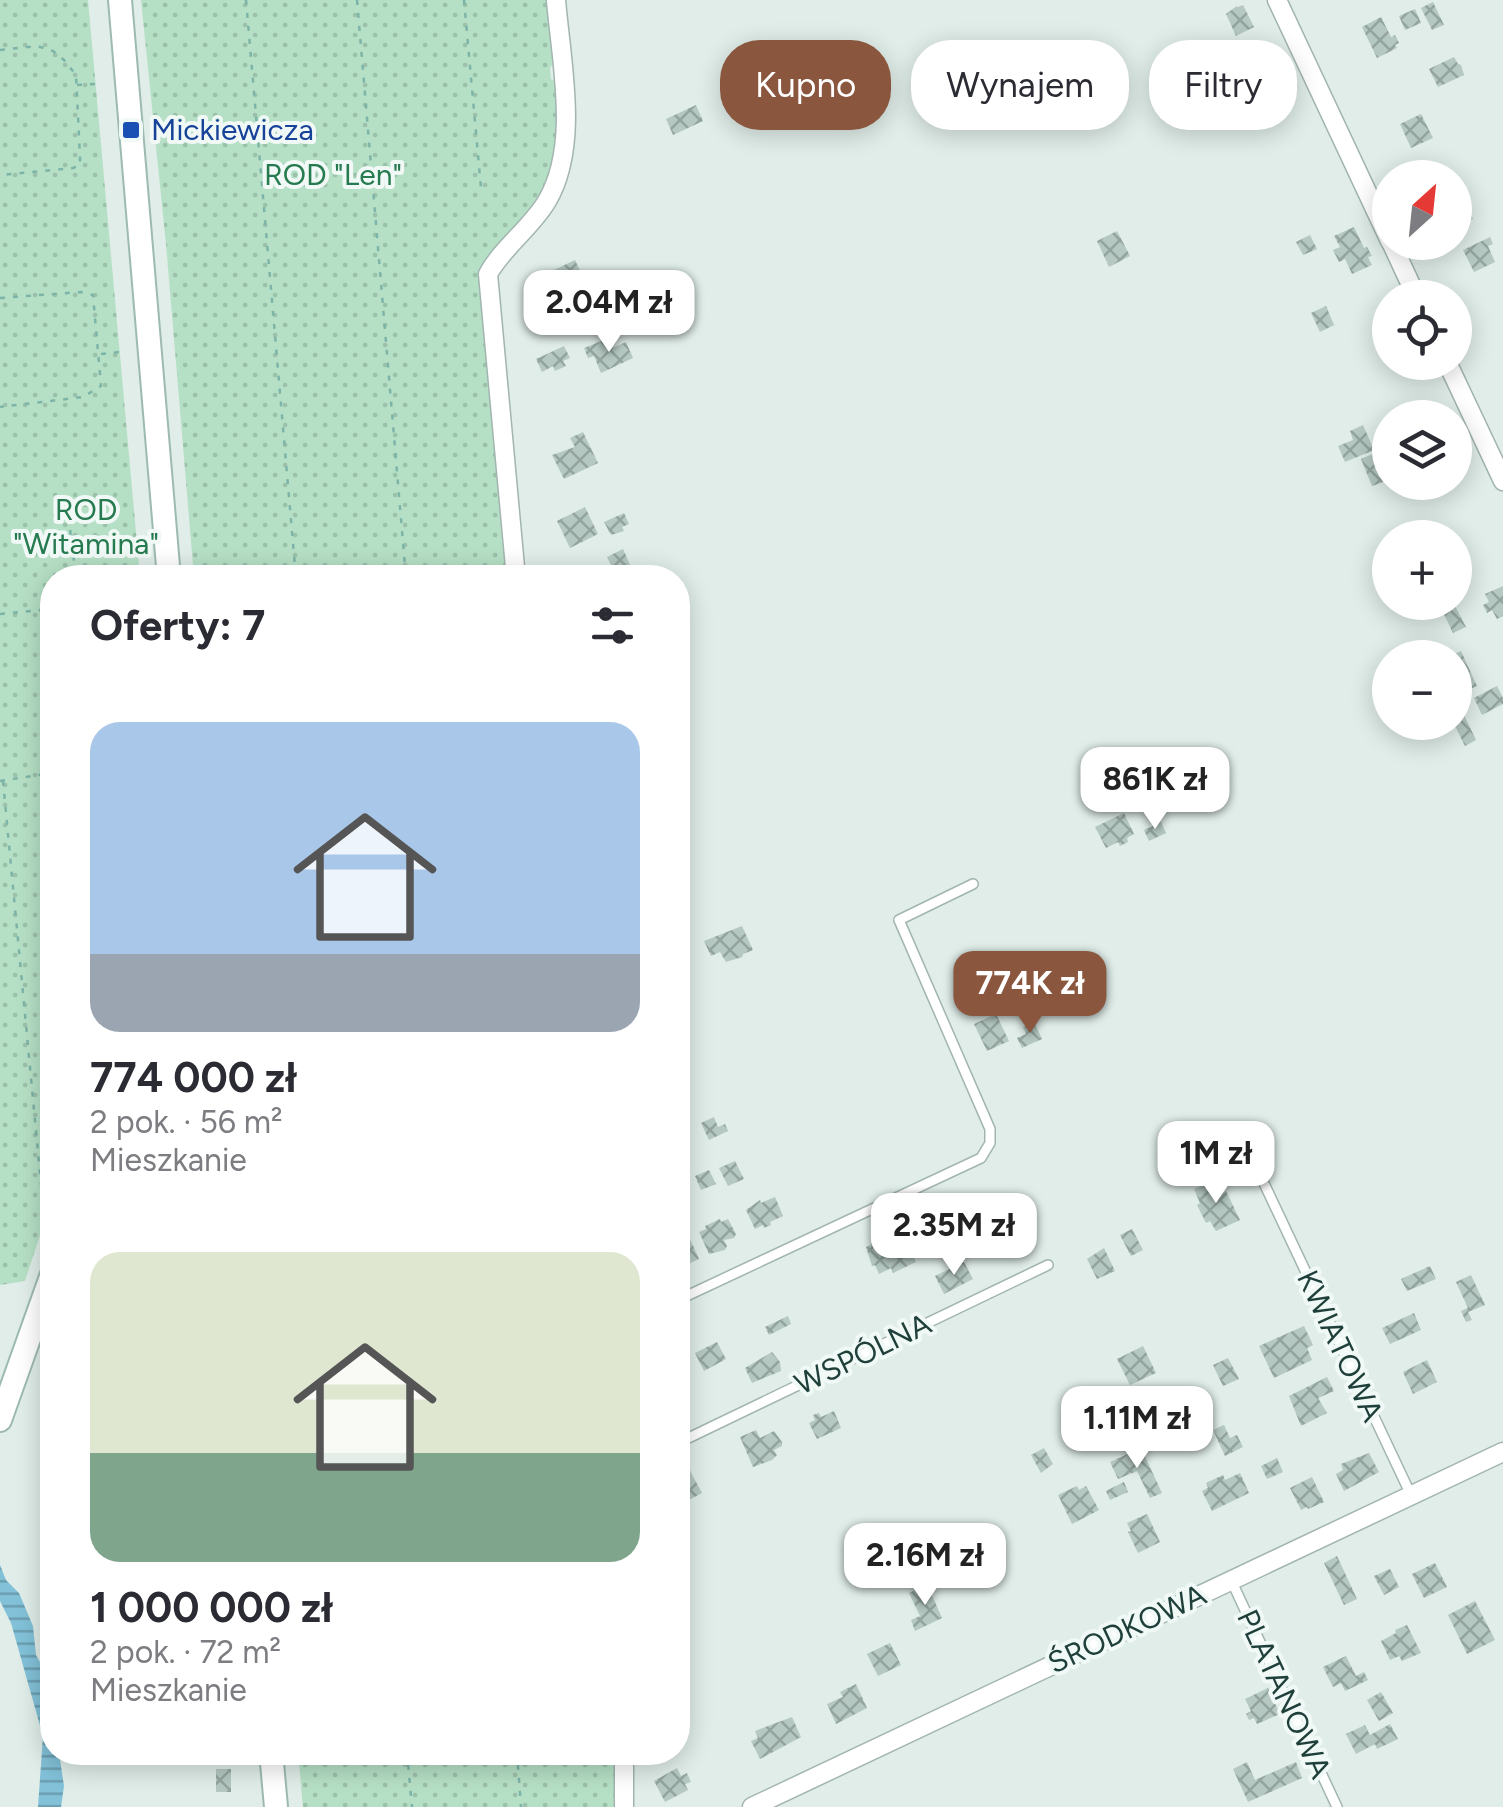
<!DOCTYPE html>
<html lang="pl">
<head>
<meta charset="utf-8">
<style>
  :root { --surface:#fff; --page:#f7f7f7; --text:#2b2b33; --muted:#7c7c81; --accent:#8a563e }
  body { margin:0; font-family:Figtree,sans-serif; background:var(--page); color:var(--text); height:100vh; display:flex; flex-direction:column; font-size:38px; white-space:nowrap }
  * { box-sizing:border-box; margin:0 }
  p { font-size:32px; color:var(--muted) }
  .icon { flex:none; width:55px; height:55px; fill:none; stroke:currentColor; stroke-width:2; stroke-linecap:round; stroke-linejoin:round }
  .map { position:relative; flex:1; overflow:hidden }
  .panel { position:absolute; left:40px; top:565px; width:650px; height:1200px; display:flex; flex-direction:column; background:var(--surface); border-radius:40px; box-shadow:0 5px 25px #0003 }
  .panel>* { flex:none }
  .banner { position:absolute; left:720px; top:40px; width:632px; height:90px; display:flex; gap:20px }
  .needle { width:65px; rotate:27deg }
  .buttons { position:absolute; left:1372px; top:160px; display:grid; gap:20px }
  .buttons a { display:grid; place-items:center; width:100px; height:100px; border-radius:50%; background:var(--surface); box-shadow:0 5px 25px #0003; font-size:50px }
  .price { position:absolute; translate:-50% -85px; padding:0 22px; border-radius:20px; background:#fff; color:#222; font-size:32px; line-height:65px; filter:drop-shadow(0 2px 5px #0008) }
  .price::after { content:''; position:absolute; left:50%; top:60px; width:30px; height:22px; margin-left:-15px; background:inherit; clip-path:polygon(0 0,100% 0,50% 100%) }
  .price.on { background:var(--accent); color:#fff }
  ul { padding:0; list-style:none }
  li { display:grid; align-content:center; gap:20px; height:530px; padding:0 50px }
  li span { display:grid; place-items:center; height:310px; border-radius:30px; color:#555 }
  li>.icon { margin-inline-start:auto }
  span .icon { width:180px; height:180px; fill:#fffc; stroke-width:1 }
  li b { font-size:42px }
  h2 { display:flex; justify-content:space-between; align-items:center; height:120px; padding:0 50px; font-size:42px }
  .pill { padding:0 35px; border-radius:40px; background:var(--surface); box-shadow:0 5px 25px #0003; font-size:35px; line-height:90px }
  .pill.on { background:var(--accent); color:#fff }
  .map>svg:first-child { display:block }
  .garden { fill:url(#garden-dots) }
  .water { fill:url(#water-rules) }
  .building { fill:url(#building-cross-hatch) }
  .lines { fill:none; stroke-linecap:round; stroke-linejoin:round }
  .lane-casing { stroke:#a2b5b0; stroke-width:12 }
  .street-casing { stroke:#a2b5b0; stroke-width:21 }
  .secondary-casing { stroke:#9dbab2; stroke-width:26 }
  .path { stroke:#7db4a8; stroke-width:2.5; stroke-dasharray:5 8; stroke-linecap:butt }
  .lane { stroke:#fff; stroke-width:9 }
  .street { stroke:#fff; stroke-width:18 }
  .secondary { stroke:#fff; stroke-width:22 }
  .transit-dot { fill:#1a4fb4; stroke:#f1f9f6; stroke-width:4 }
  .labels { text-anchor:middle; stroke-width:8; stroke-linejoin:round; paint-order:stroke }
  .transit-label { font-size:30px; fill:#164399; stroke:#f1f9f6; text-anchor:start }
  .park-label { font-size:30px; fill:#257a4f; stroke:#f1f9f6 }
  .street-label { font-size:30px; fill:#1f3f3a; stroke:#f1f9f6 }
</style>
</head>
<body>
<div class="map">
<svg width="1503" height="1807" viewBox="0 0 1503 1807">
  <defs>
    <pattern id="garden-dots" width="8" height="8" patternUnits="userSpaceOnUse" patternTransform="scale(2.5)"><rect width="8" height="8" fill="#b6e0c6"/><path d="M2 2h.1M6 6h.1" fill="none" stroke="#9cc1ab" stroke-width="1.8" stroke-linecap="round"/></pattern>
    <pattern id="water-rules" width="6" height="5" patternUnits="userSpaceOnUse" patternTransform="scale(2.5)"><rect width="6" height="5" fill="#82c1d8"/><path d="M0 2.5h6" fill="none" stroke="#6a9eb0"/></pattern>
    <pattern id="building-cross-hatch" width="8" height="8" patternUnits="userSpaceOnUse" patternTransform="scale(2.5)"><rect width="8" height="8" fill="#b5c8c2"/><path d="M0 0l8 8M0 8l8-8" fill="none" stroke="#93a49f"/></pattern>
  </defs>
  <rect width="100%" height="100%" fill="#e0ede8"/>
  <g class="garden">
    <path d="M0,0h88l52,577 -88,1v621l-27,82 -25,4z"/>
    <path d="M141,0h409l6,59 -6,9 1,11 7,4 -1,45 -6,49 -41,60 -25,26 22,314h-313l-28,-333z"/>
    <path d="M298,1753h320v54h-315z"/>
  </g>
  <path class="water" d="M0,1565l6,15 13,13 14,33 3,29 9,16 7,26v55l7,1 5,33 -3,21h-23l5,-71 -32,-113 -11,-22z"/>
  <g class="building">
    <path d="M1433,2l11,23 -12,5 -11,-22z"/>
    <path d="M1243,5l11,22 -18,9 -10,-22 11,-8 1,1z"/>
    <path d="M1415,9l6,14 -16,7 -6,-14z"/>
    <path d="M1381,17l10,20 4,-2 4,8 -4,2 2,3 -20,10 -15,-31z"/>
    <path d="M1454,57l4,7 3,1 3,10 -26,12 -9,-18z"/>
    <path d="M1250,60l7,14 -10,5 -7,-15z"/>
    <path d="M1254,98l11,26 -12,6 -13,-26z"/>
    <path d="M696,105l7,16 -30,14 -7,-16z"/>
    <path d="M1421,114l12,24 -22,10 -11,-24z"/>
    <path d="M1463,196l10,23 -18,8v-27z"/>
    <path d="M1354,227l10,21 3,-1 5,9 -4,1 4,8 -20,9 -7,-15 -6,3 -6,-12 7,-3 -6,-11z"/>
    <path d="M1117,231l13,25 -21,11 -12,-26z"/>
    <path d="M1310,235l7,14 -14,6 -7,-13z"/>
    <path d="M1490,237l3,7 -5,2 7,16 -21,10 -11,-22z"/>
    <path d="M575,260l14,29 -5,3 5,10 -15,7 -5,-10 -4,2 -7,-15 5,-2 -9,-14z"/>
    <path d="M1326,306l8,19 -14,7 -9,-19z"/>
    <path d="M1390,336v20l-5,3 -8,-17z"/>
    <path d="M604,340l4,10 18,-8 7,16 -32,15 -7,-17 -6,2 -4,-10z"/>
    <path d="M564,346l6,12 -7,3 3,5 -11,5 -2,-5 -11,6 -6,-13z"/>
    <path d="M1420,404l6,14h-23l-2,-5z"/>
    <path d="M1363,425l11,25 -29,12 -7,-16 15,-6 -3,-9z"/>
    <path d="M583,432l15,31 -34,16 -12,-24 23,-8 -5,-9z"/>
    <path d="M1375,453l11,28 -14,5 -11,-27z"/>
    <path d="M585,507l13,27 -28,14 -13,-27z"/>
    <path d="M624,513l5,11 -7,3 2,4 -13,4 -7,-13z"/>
    <path d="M623,549l8,18 -16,7 -8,-17z"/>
    <path d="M1503,586v30l-6,3 -5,-9 -5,3 -4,-8 6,-3 -4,-8z"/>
    <path d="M1454,604l12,23 -13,6 -11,-23z"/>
    <path d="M1461,651l16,35 -18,8 -4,-8v-28h-9z"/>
    <path d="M1497,686l6,12v6l-21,11 -8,-17z"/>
    <path d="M1464,715l12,25 -11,6 -12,-24z"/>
    <path d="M1124,813l10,21 -7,4 1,4 -8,4 -2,-4 -12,6 -11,-21z"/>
    <path d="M1161,822l5,11 -17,8 -5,-11z"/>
    <path d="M742,926l11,24 -10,4 -1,3 -16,5 -6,-10 -9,4 -7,-15z"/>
    <path d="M996,1014l13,27 -22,10 -13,-27z"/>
    <path d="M1034,1022l8,17 -20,9 -5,-10 9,-4 -3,-7z"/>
    <path d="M714,1117l4,10 7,-3 3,7 -19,9 -8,-17z"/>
    <path d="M735,1161l9,18 -16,7 -9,-18z"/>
    <path d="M709,1170l7,14 -15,6 -6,-14z"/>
    <path d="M1216,1179l7,14 3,-2 14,29 -24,11 -6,-10 -4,2 -9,-18 3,-2 -6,-14z"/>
    <path d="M775,1197l8,19 -13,6 1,3 -7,3 -1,-3 -8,4 -9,-19 14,-10 1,3z"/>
    <path d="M720,1219l1,3 7,-3 8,15 -2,4 -10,2 3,6 -2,4 -16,4 -10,-22 7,-3 -1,-3z"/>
    <path d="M898,1225l18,37 -23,11 -2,-5 -12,6 -4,-9 -3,1 -6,-19 20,-10 -3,-5z"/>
    <path d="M1132,1229l11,21 -12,6 -11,-21z"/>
    <path d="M686,1230l13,29 -13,6 -8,-17v-14z"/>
    <path d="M1104,1248l11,23 -18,8 -10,-20z"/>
    <path d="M964,1262l9,17 -29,15 -9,-18z"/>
    <path d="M1430,1266l6,13 -29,12 -6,-12z"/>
    <path d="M1471,1275l14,30 -17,7 4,8 -6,2 -5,-11 7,-3 -12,-26z"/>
    <path d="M1414,1313l7,17 -31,14 -8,-16z"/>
    <path d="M788,1316l3,8 -22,11 -4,-8z"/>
    <path d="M1304,1326l9,19 -6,3 5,12 -38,18 -15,-32z"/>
    <path d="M717,1342l9,17 -22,12 -9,-18z"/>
    <path d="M1143,1346l13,27 -26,12 -13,-26z"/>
    <path d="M772,1352l8,10 1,9 -29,12 -7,-15z"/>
    <path d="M1228,1358l11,21 -16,7 -10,-21z"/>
    <path d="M1427,1360l10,22 -24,12 -10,-22z"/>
    <path d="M1327,1377l7,14 -16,7 9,15 -26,13 -12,-30z"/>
    <path d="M834,1411l7,17 -24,11 -8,-16 6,-3 -2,-5 6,-2 2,4z"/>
    <path d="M1224,1425l6,13 7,-3 6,12 -18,9 -12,-26z"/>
    <path d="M756,1430l4,8 14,-7 8,11v4l-8,4 3,5 -5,5 -19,7 -13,-30z"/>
    <path d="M1044,1448l9,16 -12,9 -10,-18z"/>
    <path d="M1141,1448l21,45 -12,5 -13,-27 -19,8 -8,-17z"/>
    <path d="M1369,1453l10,19 -35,19 -8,-17 7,-4 -2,-6z"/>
    <path d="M1277,1458l6,14 -16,7 -6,-13z"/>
    <path d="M689,1469l13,24 -13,7 -11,-20v-5z"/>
    <path d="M1240,1473l9,20 -37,18 -10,-20 6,-3 -2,-5 17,-8 2,5z"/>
    <path d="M1312,1477l12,25 -16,7 -1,-2 -6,3 -11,-22z"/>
    <path d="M1124,1482l4,10 -18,8 -4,-9z"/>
    <path d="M1077,1486l2,4 7,-4 13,24 -27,14 -14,-29z"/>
    <path d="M1147,1514l13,28 -22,11 -10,-21 3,-1 -4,-8z"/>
    <path d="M1337,1556l20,43 -13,6 -20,-42z"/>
    <path d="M1435,1563l12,24 -23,11 -12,-24z"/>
    <path d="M1390,1569l9,18 -15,8 -10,-19z"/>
    <path d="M927,1584l15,34 -27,13 -4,-11 9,-4 -11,-23z"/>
    <path d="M1475,1601l20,39 -28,14 -19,-39z"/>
    <path d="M1407,1625l14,28 -19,8 -3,-5 -9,4 -9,-19 15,-8 -1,-3z"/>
    <path d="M890,1643l11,22 -23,11 -11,-22z"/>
    <path d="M1346,1656l10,20 8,-4 4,8 -23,11 -4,-8 -8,4 -10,-20z"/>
    <path d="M856,1684l11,24 -31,16 -9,-20 16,-7 -3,-5z"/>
    <path d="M1268,1688l12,26 -23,10 -3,-6 -5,2 -3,-6 5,-3 -6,-12z"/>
    <path d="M1381,1692l12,21 -14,8 -12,-21z"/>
    <path d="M792,1717l9,20 -41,22 -9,-18 7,-3 -3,-7z"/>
    <path d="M1390,1724l8,15 -21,10 -2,-5 -19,10 -10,-20 19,-9 5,10z"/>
    <path d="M1247,1762l8,18 41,-18 6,16 -54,24 -15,-33z"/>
    <path d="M677,1768l4,8 6,-3 4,9 -6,2 3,6 -23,12 -11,-21z"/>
    <rect x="216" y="1769" width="15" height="23"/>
  </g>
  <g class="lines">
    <defs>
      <g id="lane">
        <path d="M1245,1143l166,352"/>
        <path d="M678,1300l303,-142 9,-15v-14l-91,-209 74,-36"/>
        <path d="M678,1443l370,-178"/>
        <path d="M1231,1580l106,227"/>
      </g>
      <g id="street">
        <path d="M1277,0l113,241"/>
        <path d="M1391,242l26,56"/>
        <path d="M1447,362l56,119"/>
        <path d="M516,578l-28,-304c15,-27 43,-46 59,-73 33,-56 14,-139 9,-201"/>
        <path d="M624,1807v-55"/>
        <path d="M752,1807l751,-355"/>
      </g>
      <g id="secondary">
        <path d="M120,0l49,578"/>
        <path d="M0,1420l52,-146"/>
        <path d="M271,1752l5,55"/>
      </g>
    </defs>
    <use href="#lane" class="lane-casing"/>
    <use href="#street" class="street-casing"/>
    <use href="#secondary" class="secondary-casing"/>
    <g class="path">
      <path d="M246,0l50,578"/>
      <path d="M357,0l49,578"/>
      <path d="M464,0l17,188"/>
      <path d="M0,50l37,-4 16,5 11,9 12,15 4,82v8l-7,3 -73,7"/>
      <path d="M77,85l19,-1"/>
      <path d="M0,298l81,-6 12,3 8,91 -18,11 -83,10"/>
      <path d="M101,354l19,-2"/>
      <path d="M67,504l9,74"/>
      <path d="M0,614l52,-5"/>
      <path d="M0,781l52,-8"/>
      <path d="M3,781l41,435"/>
      <path d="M407,1752l5,55"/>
      <path d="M517,1752l4,55"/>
    </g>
    <use href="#lane" class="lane"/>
    <use href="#street" class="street"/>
    <use href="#secondary" class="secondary"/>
  </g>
  <rect class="transit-dot" x="121" y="120" width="20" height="20" rx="5"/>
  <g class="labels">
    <g class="transit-label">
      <text x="151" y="140">Mickiewicza</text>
    </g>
    <g class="park-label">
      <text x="333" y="185">ROD "Len"</text>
      <text x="86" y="520">ROD<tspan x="86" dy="34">"Witamina"</tspan></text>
    </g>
    <g class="street-label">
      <text transform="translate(1340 1346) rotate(65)" y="10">KWIATOWA</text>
      <text transform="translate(863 1354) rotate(-26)" y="10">WSPÓLNA</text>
      <text transform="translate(1127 1629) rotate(-25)" y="10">ŚRODKOWA</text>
      <text transform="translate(1284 1694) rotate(65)" y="10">PLATANOWA</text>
    </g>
  </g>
</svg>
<div class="buttons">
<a><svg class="needle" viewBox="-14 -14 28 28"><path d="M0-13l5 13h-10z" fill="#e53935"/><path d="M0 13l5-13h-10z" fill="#7c7c81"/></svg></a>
<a><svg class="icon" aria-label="locate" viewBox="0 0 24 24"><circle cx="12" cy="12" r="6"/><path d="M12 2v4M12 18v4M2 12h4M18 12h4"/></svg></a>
<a><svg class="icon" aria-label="layers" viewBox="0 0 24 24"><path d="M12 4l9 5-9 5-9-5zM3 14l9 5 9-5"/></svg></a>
<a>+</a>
<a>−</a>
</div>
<b class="price" style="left:609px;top:355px">2.04M zł</b>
<b class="price" style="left:1155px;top:832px">861K zł</b>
<b class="price on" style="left:1030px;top:1036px">774K zł</b>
<b class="price" style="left:1216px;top:1206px">1M zł</b>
<b class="price" style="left:954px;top:1278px">2.35M zł</b>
<b class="price" style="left:1137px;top:1471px">1.11M zł</b>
<b class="price" style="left:925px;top:1608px">2.16M zł</b>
<div class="banner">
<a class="pill on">Kupno</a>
<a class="pill">Wynajem</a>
<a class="pill">Filtry</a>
</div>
<section class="panel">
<h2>Oferty: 7<svg class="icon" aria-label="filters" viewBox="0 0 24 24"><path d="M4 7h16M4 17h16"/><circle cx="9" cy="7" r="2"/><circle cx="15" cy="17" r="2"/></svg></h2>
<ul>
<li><span style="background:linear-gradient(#a9c7e8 75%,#9aa5b1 0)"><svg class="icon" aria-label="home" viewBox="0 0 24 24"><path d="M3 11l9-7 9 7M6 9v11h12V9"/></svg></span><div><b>774 000 zł</b><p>2 pok. · 56 m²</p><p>Mieszkanie</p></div></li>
<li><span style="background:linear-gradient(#dfe7d0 65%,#7fa58c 0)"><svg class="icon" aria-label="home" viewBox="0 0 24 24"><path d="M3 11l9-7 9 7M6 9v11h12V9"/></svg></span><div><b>1 000 000 zł</b><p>2 pok. · 72 m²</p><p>Mieszkanie</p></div></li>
</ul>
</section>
</div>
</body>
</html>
